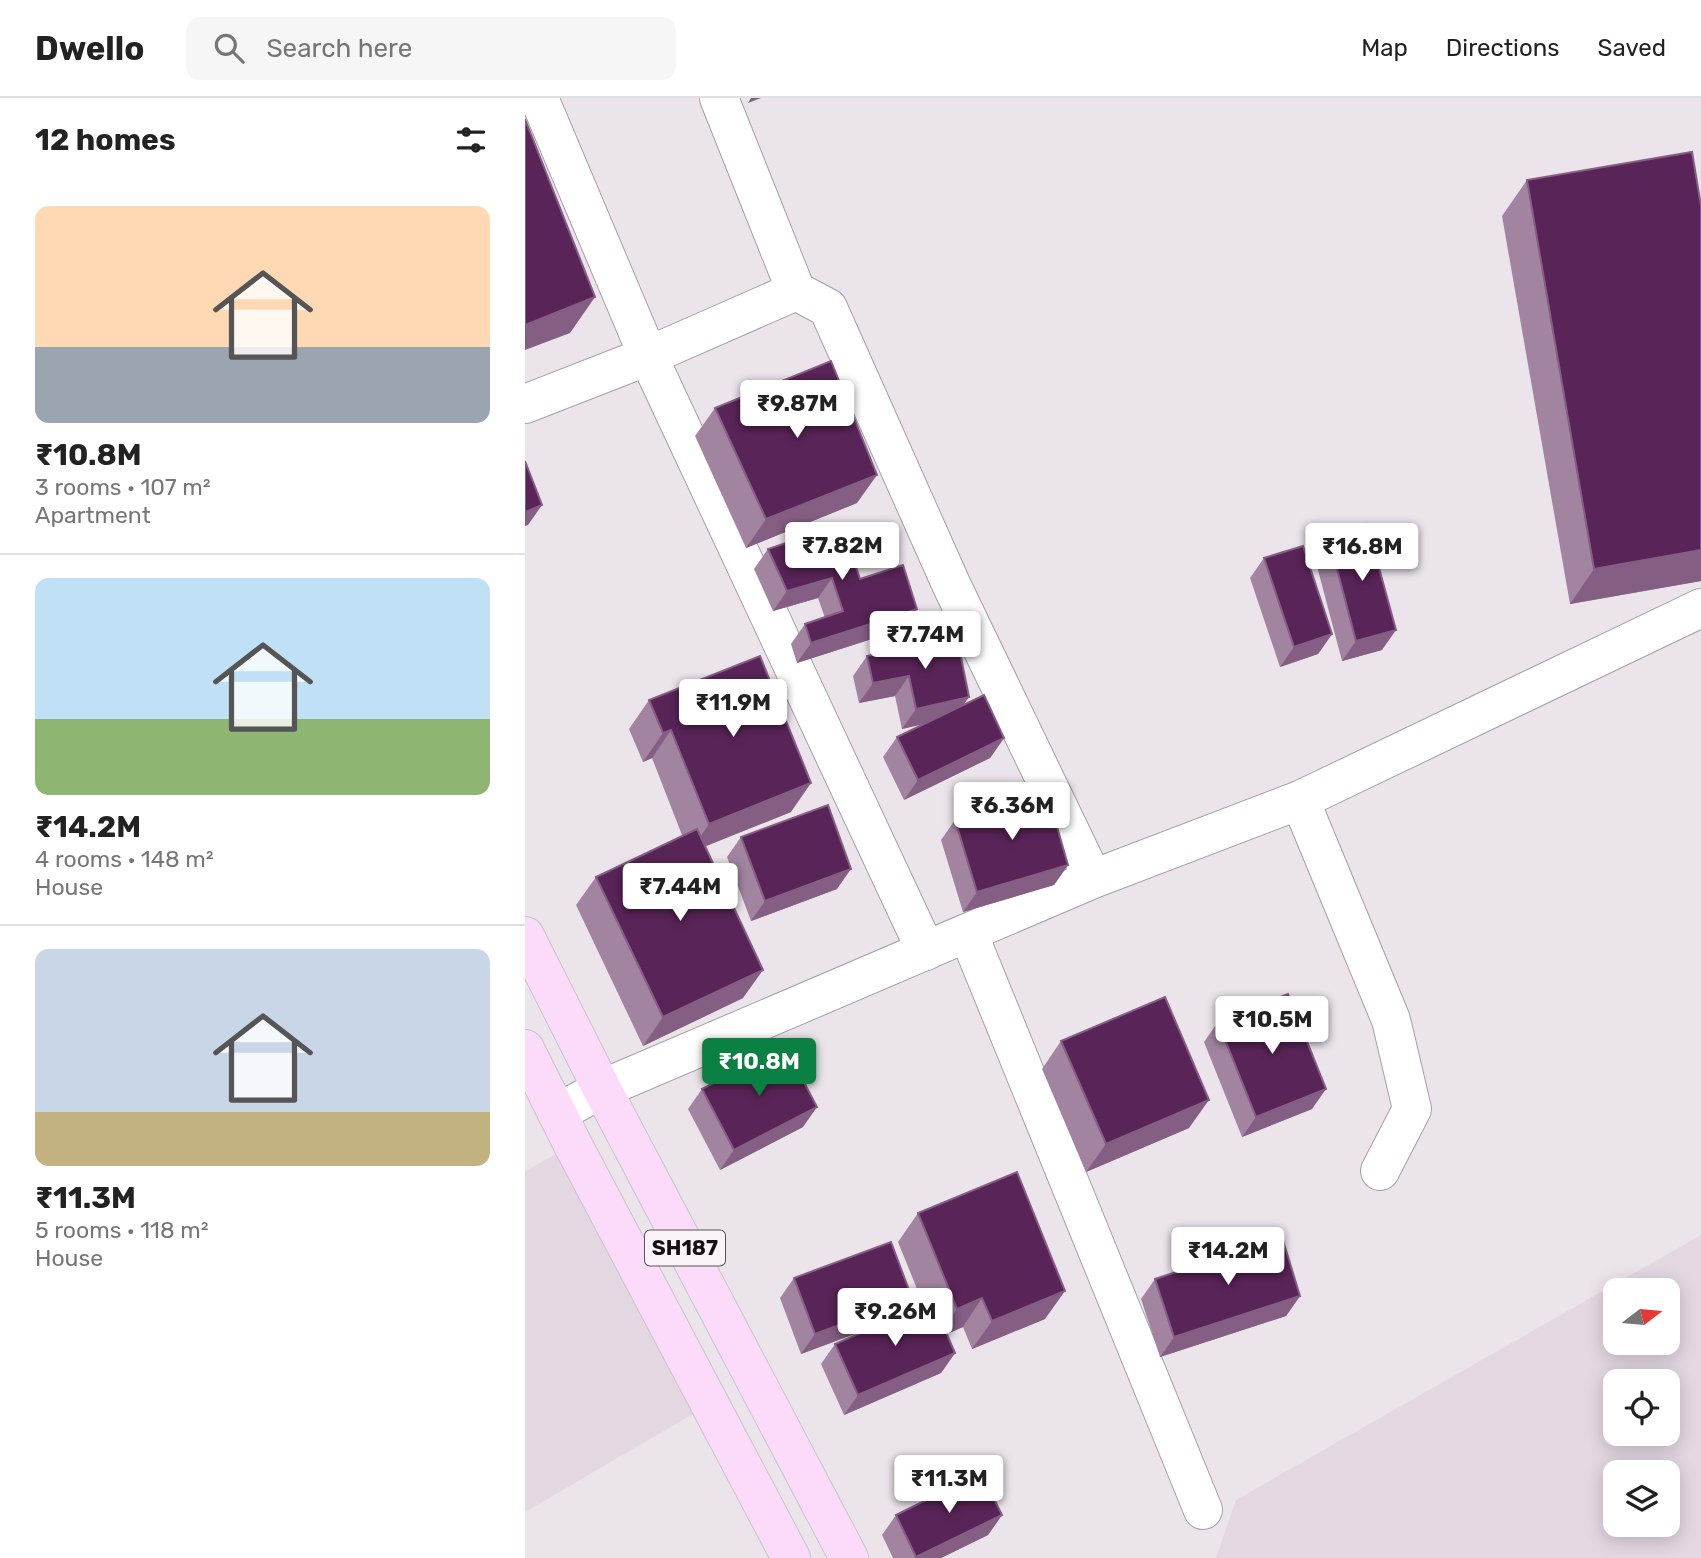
<!DOCTYPE html>
<html lang="en">
<head>
<meta charset="utf-8">
<style>
  :root { --surface:#fff; --page:#f6f6f6; --text:#222; --muted:#767676; --line:#e0e0e0; --accent:#0b8043 }
  body { margin:0; font-family:Rubik,sans-serif; background:var(--page); color:var(--text); height:100vh; display:flex; flex-direction:column; font-size:26px; white-space:nowrap }
  * { box-sizing:border-box; margin:0 }
  p { font-size:23px; color:var(--muted) }
  .icon { flex:none; width:38px; height:38px; fill:none; stroke:currentColor; stroke-width:2; stroke-linecap:round; stroke-linejoin:round }
  .map { position:relative; flex:1; overflow:hidden }
  .drawer { display:flex; flex-direction:column; background:var(--surface); width:525px }
  .drawer>* { flex:none }
  .needle { width:46px; rotate:74deg }
  .tools { position:absolute; left:1078px; top:1180px; display:grid; gap:14px }
  .tools a { display:grid; place-items:center; width:77px; height:77px; border-radius:14px; background:var(--surface); box-shadow:0 4px 18px #0003; font-size:35px }
  .price { position:absolute; translate:-50% -60px; padding:0 16px; border-radius:7px; background:#fff; color:#222; font-size:23px; line-height:46px; filter:drop-shadow(0 2px 4px #0008) }
  .price::after { content:''; position:absolute; left:50%; top:42px; width:21px; height:16px; margin-left:-10px; background:inherit; clip-path:polygon(0 0,100% 0,50% 100%) }
  .price.current { background:var(--accent); color:#fff }
  ul { padding:0; list-style:none }
  li { display:grid; align-content:center; gap:14px; height:371px; padding:0 35px }
  li+li { border-top:2px solid var(--line) }
  li span { display:grid; place-items:center; height:217px; border-radius:14px; color:#555 }
  li>.icon { margin-inline-start:auto }
  span .icon { width:126px; height:126px; fill:#fffc; stroke-width:1 }
  li b { font-size:30px }
  h2 { display:flex; justify-content:space-between; align-items:center; height:84px; padding:0 35px; font-size:30px }
  header { display:flex; align-items:center; gap:42px; box-sizing:border-box; height:98px; padding:0 35px; background:var(--surface); border-bottom:2px solid var(--line) }
  header strong { font-size:33px }
  nav { display:flex; gap:38px; margin-inline-start:auto; font-size:24px }
  .search { width:490px; height:63px; background:var(--page); display:flex; align-items:center; gap:18px; box-sizing:border-box; padding:0 24px; border-radius:14px; color:var(--muted); font-size:26px }
  main { display:flex; flex:1; min-height:0 }
  .map>svg:first-child { display:block }
  .built { fill:#e3d7e2; fill-rule:evenodd }
  .lines { fill:none; stroke-linecap:round; stroke-linejoin:round }
  .minor-casing { stroke:#a5a0a5; stroke-width:40 }
  .major-casing { stroke:#c6c6c6; stroke-width:40 }
  .minor { stroke:#fff; stroke-width:38 }
  .major { stroke:#fcdafa; stroke-width:38 }
  .wall { fill:#a284a1 }
  .shaded-wall { fill:#855e83 }
  .building { fill:#592457; stroke:#855e83; stroke-width:2 }
  .labels { text-anchor:middle; stroke-width:7; stroke-linejoin:round; paint-order:stroke }
  .shield { fill:#f9f3f8; stroke:#575457; stroke-width:2 }
  .shield-label { font-size:21px; font-weight:bold; fill:#121012 }
</style>
</head>
<body>
<header>
<strong>Dwello</strong>
<div class="search"><svg class="icon" aria-label="search" viewBox="0 0 24 24"><circle cx="10" cy="10" r="6"/><path d="M15 15l6 6"/></svg>Search here</div>
<nav><a>Map</a><a>Directions</a><a>Saved</a></nav>
</header>
<main>
<section class="drawer">
<h2>12 homes<svg class="icon" aria-label="filters" viewBox="0 0 24 24"><path d="M4 7h16M4 17h16"/><circle cx="9" cy="7" r="2"/><circle cx="15" cy="17" r="2"/></svg></h2>
<ul>
<li><span style="background:linear-gradient(#ffd9b3 65%,#9aa5b1 0)"><svg class="icon" aria-label="home" viewBox="0 0 24 24"><path d="M3 11l9-7 9 7M6 9v11h12V9"/></svg></span><div><b>₹10.8M</b><p>3 rooms · 107 m²</p><p>Apartment</p></div></li>
<li><span style="background:linear-gradient(#bfe0f5 65%,#8fb573 0)"><svg class="icon" aria-label="home" viewBox="0 0 24 24"><path d="M3 11l9-7 9 7M6 9v11h12V9"/></svg></span><div><b>₹14.2M</b><p>4 rooms · 148 m²</p><p>House</p></div></li>
<li><span style="background:linear-gradient(#c9d6e8 75%,#c2b280 0)"><svg class="icon" aria-label="home" viewBox="0 0 24 24"><path d="M3 11l9-7 9 7M6 9v11h12V9"/></svg></span><div><b>₹11.3M</b><p>5 rooms · 118 m²</p><p>House</p></div></li>
</ul>
</section>
<div class="map">
<svg width="1176" height="1460" viewBox="0 0 1176 1460">
  <rect width="100%" height="100%" fill="#ebe5eb"/>
  <g class="built">
    <path d="M48,1047l137,259 -185,108v-341z"/>
    <path d="M1176,1137v323h-485l20,-58zM1090,1192h53v52h-53zM1090,1283h53v52h-53zM1090,1374h53v52h-53z"/>
  </g>
  <g class="lines">
    <defs>
      <g id="minor">
        <path d="M194,0l77,193 32,17 123,276 142,295"/>
        <path d="M271,193l-148,65 278,595"/>
        <path d="M0,306l123,-48 -109,-258"/>
        <path d="M775,702l91,220 21,89 -32,62"/>
        <path d="M443,835l235,577"/>
        <path d="M32,1015l45,-24 491,-210 207,-79 401,-192"/>
      </g>
      <g id="major">
        <path d="M0,838l77,153 247,469"/>
        <path d="M0,951l48,96 218,413"/>
      </g>
    </defs>
    <use href="#minor" class="minor-casing"/>
    <use href="#major" class="major-casing"/>
    <use href="#minor" class="minor"/>
    <use href="#major" class="major"/>
  </g>
  <g class="wall">
    <path d="M1002,82l174,26v375l-131,23 -68,-388z"/>
    <path d="M190,310l142,95 -111,45 -51,-112z"/>
    <path d="M803,437l54,115 -40,11 -28,-106z"/>
    <path d="M243,451l92,30 43,50 -106,34 -6,-19 14,-20 20,-6 -7,-20 -45,13 -19,-42z"/>
    <path d="M739,460l68,76 -14,20 -38,13 -30,-89z"/>
    <path d="M432,539l7,68 40,33 -14,20 -86,42 -21,-43 14,-20 29,-14 -24,6 -7,-33 -36,7 -6,-27 14,-20z"/>
    <path d="M124,602l142,112 -86,34 38,152 -100,48 -67,-141 20,-28 86,-42 -30,-77 -9,4 -14,-33z"/>
    <path d="M430,722l113,45 -14,20 -91,27 -22,-72z"/>
    <path d="M216,739l96,52 -86,32 -24,-64z"/>
    <path d="M693,924l94,87 -70,28 -38,-95z"/>
    <path d="M536,943l128,87 -103,44 -44,-103z"/>
    <path d="M177,991l101,38 -83,43 -32,-61z"/>
    <path d="M393,1115l127,106 -73,30 -9,-22 -16,7 8,19 -14,20 -97,42 -23,-51 14,-20 48,-21 -82,31 -21,-56 14,-20 105,39 25,-11 -26,-64z"/>
    <path d="M630,1181l145,17 -14,20 -126,41 -19,-58z"/>
    <path d="M371,1417h106l-14,20 -47,23h-48l-11,-23z"/>
  </g>
  <g class="shaded-wall">
    <path d="M226,0h10l-13,5z"/>
    <path d="M70,199l-25,36 -45,17v-25z"/>
    <path d="M352,377l-20,28 -111,45 20,-29z"/>
    <path d="M17,407l-14,20 -3,1v-14z"/>
    <path d="M1176,452v31l-131,23 24,-35z"/>
    <path d="M307,480l-14,20 -45,13 14,-20z"/>
    <path d="M392,511l-14,20 -106,34 14,-20z"/>
    <path d="M871,532l-14,20 -40,11 14,-20z"/>
    <path d="M807,536l-14,20 -38,13 14,-20z"/>
    <path d="M384,578l-14,20 -36,7 14,-20z"/>
    <path d="M444,599l-14,20 -53,12 14,-20z"/>
    <path d="M146,632l-19,28 -9,4 20,-29z"/>
    <path d="M479,640l-14,20 -86,42 14,-20z"/>
    <path d="M286,685l-20,29 -102,41 20,-29z"/>
    <path d="M543,767l-14,20 -91,27 14,-20z"/>
    <path d="M326,771l-14,20 -86,32 14,-20z"/>
    <path d="M238,872l-20,28 -100,48 20,-29z"/>
    <path d="M801,991l-14,20 -70,28 14,-20z"/>
    <path d="M684,1002l-20,28 -103,44 20,-28z"/>
    <path d="M292,1009l-14,20 -83,43 14,-20z"/>
    <path d="M540,1193l-20,28 -73,30 20,-28z"/>
    <path d="M775,1198l-14,20 -126,41 14,-20z"/>
    <path d="M387,1200l-14,20 -97,36 14,-20z"/>
    <path d="M457,1200l-19,29 -26,11 20,-29z"/>
    <path d="M430,1255l-14,20 -97,42 14,-20z"/>
    <path d="M477,1417l-14,20 -47,23h-25z"/>
  </g>
  <g class="building">
    <path d="M0,21l70,178 -70,28z"/>
    <path d="M1167,54l9,54v344l-107,19 -67,-389z"/>
    <path d="M306,263l46,114 -111,44 -51,-111z"/>
    <path d="M0,363l17,44 -17,7z"/>
    <path d="M317,426l18,55 43,-14 14,44 -106,34 -6,-19 38,-13 -11,-33 -45,13 -19,-42z"/>
    <path d="M842,426l29,106 -40,11 -28,-106z"/>
    <path d="M778,448l29,88 -38,13 -30,-89z"/>
    <path d="M432,539l12,60 -53,12 -7,-33 -36,7 -6,-27z"/>
    <path d="M235,558l51,127 -102,41 -38,-94 -8,3 -14,-33z"/>
    <path d="M459,597l20,43 -86,42 -21,-43z"/>
    <path d="M522,694l21,73 -91,27 -22,-72z"/>
    <path d="M303,707l23,64 -86,32 -24,-64z"/>
    <path d="M172,731l66,141 -100,47 -67,-140z"/>
    <path d="M763,896l38,95 -70,28 -38,-95z"/>
    <path d="M640,899l44,103 -103,44 -45,-103z"/>
    <path d="M260,948l32,61 -83,43 -32,-61z"/>
    <path d="M492,1074l48,119 -73,30 -10,-23 -25,11 -39,-96z"/>
    <path d="M757,1139l18,59 -126,41 -19,-58z"/>
    <path d="M366,1144l21,56 -97,36 -21,-56z"/>
    <path d="M408,1204l22,51 -97,42 -23,-51z"/>
    <path d="M456,1375l21,42 -86,42 -20,-42z"/>
  </g>
  <g class="labels">
    <rect class="shield" x="120" y="1132.5" width="80" height="35" rx="5"/>
    <g class="shield-label">
      <text x="160" y="1157">SH187</text>
    </g>
  </g>
</svg>
<div class="tools">
<a><svg class="needle" viewBox="-14 -14 28 28"><path d="M0-13l5 13h-10z" fill="#e53935"/><path d="M0 13l5-13h-10z" fill="#767676"/></svg></a>
<a><svg class="icon" aria-label="locate" viewBox="0 0 24 24"><circle cx="12" cy="12" r="6"/><path d="M12 2v4M12 18v4M2 12h4M18 12h4"/></svg></a>
<a><svg class="icon" aria-label="layers" viewBox="0 0 24 24"><path d="M12 4l9 5-9 5-9-5zM3 14l9 5 9-5"/></svg></a>
</div>
<b class="price" style="left:272px;top:342px">₹9.87M</b>
<b class="price" style="left:317px;top:484px">₹7.82M</b>
<b class="price" style="left:837px;top:485px">₹16.8M</b>
<b class="price" style="left:400px;top:573px">₹7.74M</b>
<b class="price" style="left:208px;top:641px">₹11.9M</b>
<b class="price" style="left:487px;top:744px">₹6.36M</b>
<b class="price" style="left:155px;top:825px">₹7.44M</b>
<b class="price" style="left:747px;top:958px">₹10.5M</b>
<b class="price current" style="left:234px;top:1000px">₹10.8M</b>
<b class="price" style="left:703px;top:1189px">₹14.2M</b>
<b class="price" style="left:370px;top:1250px">₹9.26M</b>
<b class="price" style="left:424px;top:1417px">₹11.3M</b>
</div>
</main>
</body>
</html>
